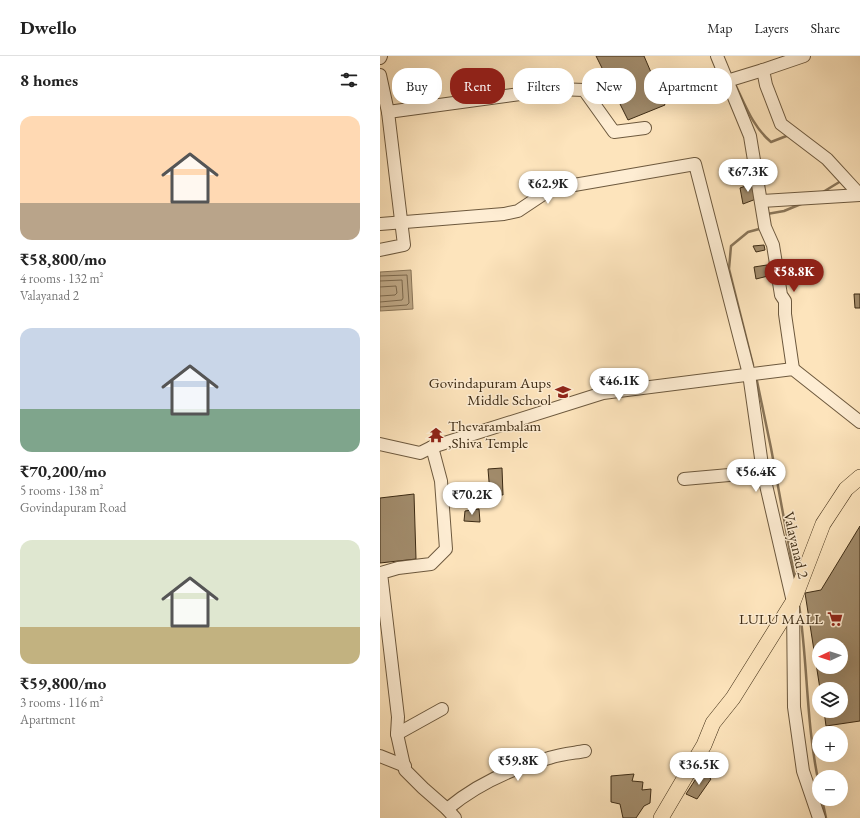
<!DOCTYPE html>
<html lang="en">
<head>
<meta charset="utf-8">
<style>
  :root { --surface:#fff; --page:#f2f2f2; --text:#222; --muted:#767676; --line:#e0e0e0; --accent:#8f2418 }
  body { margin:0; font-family:"EB Garamond",serif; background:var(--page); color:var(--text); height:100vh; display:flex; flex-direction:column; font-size:15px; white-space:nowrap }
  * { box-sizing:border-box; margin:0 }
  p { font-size:13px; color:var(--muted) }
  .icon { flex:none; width:22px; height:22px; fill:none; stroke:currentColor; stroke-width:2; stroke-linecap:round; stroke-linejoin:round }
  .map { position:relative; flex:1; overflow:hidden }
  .side { display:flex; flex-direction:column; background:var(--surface); width:380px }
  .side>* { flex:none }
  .banner { position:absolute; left:12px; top:12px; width:380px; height:36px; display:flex; gap:8px }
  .needle { width:26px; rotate:267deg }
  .tools { position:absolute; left:432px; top:582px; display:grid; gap:8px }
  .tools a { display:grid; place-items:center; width:36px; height:36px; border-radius:50%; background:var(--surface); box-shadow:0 4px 16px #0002; font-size:20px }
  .price { position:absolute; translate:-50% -34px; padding:0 9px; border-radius:14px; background:#fff; color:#222; font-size:13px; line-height:26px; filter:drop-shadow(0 1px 2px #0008) }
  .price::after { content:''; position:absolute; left:50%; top:24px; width:12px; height:9px; margin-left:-6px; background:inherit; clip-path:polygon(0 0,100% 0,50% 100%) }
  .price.on { background:var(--accent); color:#fff }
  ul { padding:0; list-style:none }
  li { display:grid; align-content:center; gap:8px; height:212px; padding:0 20px }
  li span { display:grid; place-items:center; height:124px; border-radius:12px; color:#555 }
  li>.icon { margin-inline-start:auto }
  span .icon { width:72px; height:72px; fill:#fffc; stroke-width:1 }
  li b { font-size:17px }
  h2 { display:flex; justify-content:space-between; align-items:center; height:48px; padding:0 20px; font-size:17px }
  .pill { padding:0 14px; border-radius:16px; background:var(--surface); box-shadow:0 4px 16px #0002; font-size:14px; line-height:36px }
  .pill.on { background:var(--accent); color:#fff }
  header { display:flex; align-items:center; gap:24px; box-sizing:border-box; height:56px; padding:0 20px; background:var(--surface); border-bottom:1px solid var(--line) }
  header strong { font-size:19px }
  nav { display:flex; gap:22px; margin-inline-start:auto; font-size:14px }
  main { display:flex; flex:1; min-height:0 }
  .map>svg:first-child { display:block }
  .water { fill:#bca583; stroke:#897457 }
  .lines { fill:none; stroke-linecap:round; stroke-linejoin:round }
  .shore { stroke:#7c684c; stroke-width:1 }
  .stream { stroke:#897457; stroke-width:2.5 }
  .building { fill:#a18b6b; stroke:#3d2b14; fill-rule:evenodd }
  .minor-casing { stroke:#6d593e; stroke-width:14 }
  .major-casing { stroke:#3d2b14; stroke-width:16 }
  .minor { stroke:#feedd3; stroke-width:12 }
  .major { stroke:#fde4bc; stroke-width:15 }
  .labels { text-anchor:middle; stroke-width:3; stroke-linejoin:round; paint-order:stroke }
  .poi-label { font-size:15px; fill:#3d2b14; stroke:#feedd3; text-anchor:end }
  .street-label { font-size:15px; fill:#3d2b14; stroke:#feedd3 }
</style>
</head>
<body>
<header>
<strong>Dwello</strong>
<nav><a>Map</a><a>Layers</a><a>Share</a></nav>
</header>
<main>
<section class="side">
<h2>8 homes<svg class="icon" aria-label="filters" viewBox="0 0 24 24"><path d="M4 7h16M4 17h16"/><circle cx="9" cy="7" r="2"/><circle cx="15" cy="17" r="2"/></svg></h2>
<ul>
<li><span style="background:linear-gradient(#ffd9b3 70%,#b9a48a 0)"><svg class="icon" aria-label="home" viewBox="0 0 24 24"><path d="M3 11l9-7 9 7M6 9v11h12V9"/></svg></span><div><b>₹58,800/mo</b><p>4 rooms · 132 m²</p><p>Valayanad 2</p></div></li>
<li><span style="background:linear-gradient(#c9d6e8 65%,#7fa58c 0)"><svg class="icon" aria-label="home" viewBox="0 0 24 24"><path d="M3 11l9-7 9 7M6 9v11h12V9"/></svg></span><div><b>₹70,200/mo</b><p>5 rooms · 138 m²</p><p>Govindapuram Road</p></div></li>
<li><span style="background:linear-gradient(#dfe7d0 70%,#c2b280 0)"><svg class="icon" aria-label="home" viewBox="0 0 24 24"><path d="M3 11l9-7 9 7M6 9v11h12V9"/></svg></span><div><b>₹59,800/mo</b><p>3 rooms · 116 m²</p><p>Apartment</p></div></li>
</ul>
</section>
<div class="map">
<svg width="480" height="762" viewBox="0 0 480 762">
  <rect width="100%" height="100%" fill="#fde4bc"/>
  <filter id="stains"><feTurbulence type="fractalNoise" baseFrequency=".005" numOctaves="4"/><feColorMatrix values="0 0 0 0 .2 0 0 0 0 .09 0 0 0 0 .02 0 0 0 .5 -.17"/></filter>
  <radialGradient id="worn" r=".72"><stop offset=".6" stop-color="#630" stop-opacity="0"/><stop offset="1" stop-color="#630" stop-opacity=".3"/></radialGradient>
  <path class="water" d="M31,214l2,39 -33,2v-39z"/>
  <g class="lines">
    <g class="shore">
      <path d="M0,220l27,-1 2,28 -2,2 -27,2"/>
      <path d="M0,225l22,-1 1,18 -1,2 -22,2"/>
      <path d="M0,231l16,-1 1,7 -2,2 -15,1"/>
    </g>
    <g class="stream">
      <path d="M354,26c11,22 18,44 37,60l18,-7"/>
      <path d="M443,136l18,-11"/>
      <path d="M387,158l17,-3 17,-7"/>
      <path d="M373,309l-24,-96 2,-23 17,-14 15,-4"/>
      <path d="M377,325l14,67 24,131"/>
      <path d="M419,549c9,59 7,120 20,179"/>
      <path d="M442,743l4,19"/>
    </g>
  </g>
  <g class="building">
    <path d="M216,0h48l21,49 -37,15z"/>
    <path d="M374,127l2,16 -13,5 -3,-16z"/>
    <path d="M384,189l1,5 -9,2 -3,-6z"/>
    <path d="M387,209l1,11 -12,3 -2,-12z"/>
    <path d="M474,238h6v14h-5z"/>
    <path d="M122,412l1,27 -13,-1 -2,-25z"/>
    <path d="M34,438l2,65 -36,4v-65z"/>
    <path d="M99,453l1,13 -16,-1 1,-10z"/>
    <path d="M480,470v195l-34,5 -2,-15h17v-22h-21l-15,-96 16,-3zM439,589h22v22h-22z"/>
    <path d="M321,715l10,8 -14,20 -11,-5z"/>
    <path d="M254,718l-2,7 11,1 -1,8 9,-1 -1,14 -6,3 -8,12h-13l-3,-14 -9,-2v-26z"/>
  </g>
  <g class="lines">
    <defs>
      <g id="minor">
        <path d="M337,0l33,80 15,91 8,18 8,50 4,6v13l8,55"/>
        <path d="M424,0l-41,14 3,15 15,39 46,35 33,36"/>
        <path d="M0,2l1,-2"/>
        <path d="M0,19l8,37 16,133 -24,5"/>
        <path d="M347,25l36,-11"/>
        <path d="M8,56l169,-23 27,1 30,42 31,-4"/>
        <path d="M381,145l99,-6"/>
        <path d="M0,168l124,-10 14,-3 33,-22 144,-25 54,210 14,98 30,130 1,105 9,64 16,47"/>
        <path d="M0,388l40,9 12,-6 171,-54 190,-24 67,53"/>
        <path d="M52,391l9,34 5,68 -15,15 -33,4 -17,5 17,144 -1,17 8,36 18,18 24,21 8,9"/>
        <path d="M304,423l79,-7"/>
        <path d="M17,678l45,-25"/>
        <path d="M0,700l25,10"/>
        <path d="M67,753c29,-24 66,-41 102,-51 12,-4 25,-5 36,-7"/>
      </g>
      <path id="major" d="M281,762l43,-73 9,-22 20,-25 60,-96 30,-78 23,-35 14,-12"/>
    </defs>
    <use href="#minor" class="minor-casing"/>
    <use href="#major" class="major-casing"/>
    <use href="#minor" class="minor"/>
    <use href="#major" class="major"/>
  </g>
  <defs>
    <symbol id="school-bare" viewBox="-9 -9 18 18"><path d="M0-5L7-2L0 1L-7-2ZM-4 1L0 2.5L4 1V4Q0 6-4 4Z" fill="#8f2418" stroke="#feedd3" stroke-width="2.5" paint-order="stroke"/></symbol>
    <symbol id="temple-bare" viewBox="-9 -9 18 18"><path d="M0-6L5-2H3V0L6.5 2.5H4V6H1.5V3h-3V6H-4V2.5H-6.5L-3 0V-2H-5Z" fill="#8f2418" stroke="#feedd3" stroke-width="2.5" paint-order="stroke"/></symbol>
    <symbol id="supermarket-bare" viewBox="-9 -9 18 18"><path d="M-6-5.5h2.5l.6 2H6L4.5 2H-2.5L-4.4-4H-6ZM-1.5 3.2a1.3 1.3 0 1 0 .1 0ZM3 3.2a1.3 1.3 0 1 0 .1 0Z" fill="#8f2418" stroke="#feedd3" stroke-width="2.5" paint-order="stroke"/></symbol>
  </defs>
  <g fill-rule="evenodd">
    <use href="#school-bare" x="172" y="325" width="22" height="22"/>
    <use href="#temple-bare" x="45" y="368" width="22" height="22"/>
    <use href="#supermarket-bare" x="444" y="552" width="22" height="22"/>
  </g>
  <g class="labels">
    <g class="poi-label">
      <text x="171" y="332">Govindapuram Aups<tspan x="171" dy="17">Middle School</tspan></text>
      <text x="68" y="375" text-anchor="start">Thevarambalam<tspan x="68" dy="17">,Shiva Temple</tspan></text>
      <text x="443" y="568">LULU MALL</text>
    </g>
    <g class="street-label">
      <text transform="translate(416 489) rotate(77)" y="5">Valayanad 2</text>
    </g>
  </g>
  <rect width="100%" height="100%" filter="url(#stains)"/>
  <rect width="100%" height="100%" fill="url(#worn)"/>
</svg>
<div class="tools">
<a><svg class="needle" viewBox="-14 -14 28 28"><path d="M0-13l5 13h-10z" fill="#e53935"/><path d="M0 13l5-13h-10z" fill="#767676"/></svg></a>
<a><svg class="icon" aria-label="layers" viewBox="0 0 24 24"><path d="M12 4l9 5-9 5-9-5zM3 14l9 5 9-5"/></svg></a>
<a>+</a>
<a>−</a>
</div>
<b class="price" style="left:368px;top:137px">₹67.3K</b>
<b class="price" style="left:168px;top:149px">₹62.9K</b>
<b class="price on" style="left:414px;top:237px">₹58.8K</b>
<b class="price" style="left:239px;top:346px">₹46.1K</b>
<b class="price" style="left:376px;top:437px">₹56.4K</b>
<b class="price" style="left:92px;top:460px">₹70.2K</b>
<b class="price" style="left:138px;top:726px">₹59.8K</b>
<b class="price" style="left:319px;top:730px">₹36.5K</b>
<div class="banner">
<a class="pill">Buy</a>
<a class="pill on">Rent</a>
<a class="pill">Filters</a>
<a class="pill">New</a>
<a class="pill">Apartment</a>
</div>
</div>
</main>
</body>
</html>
